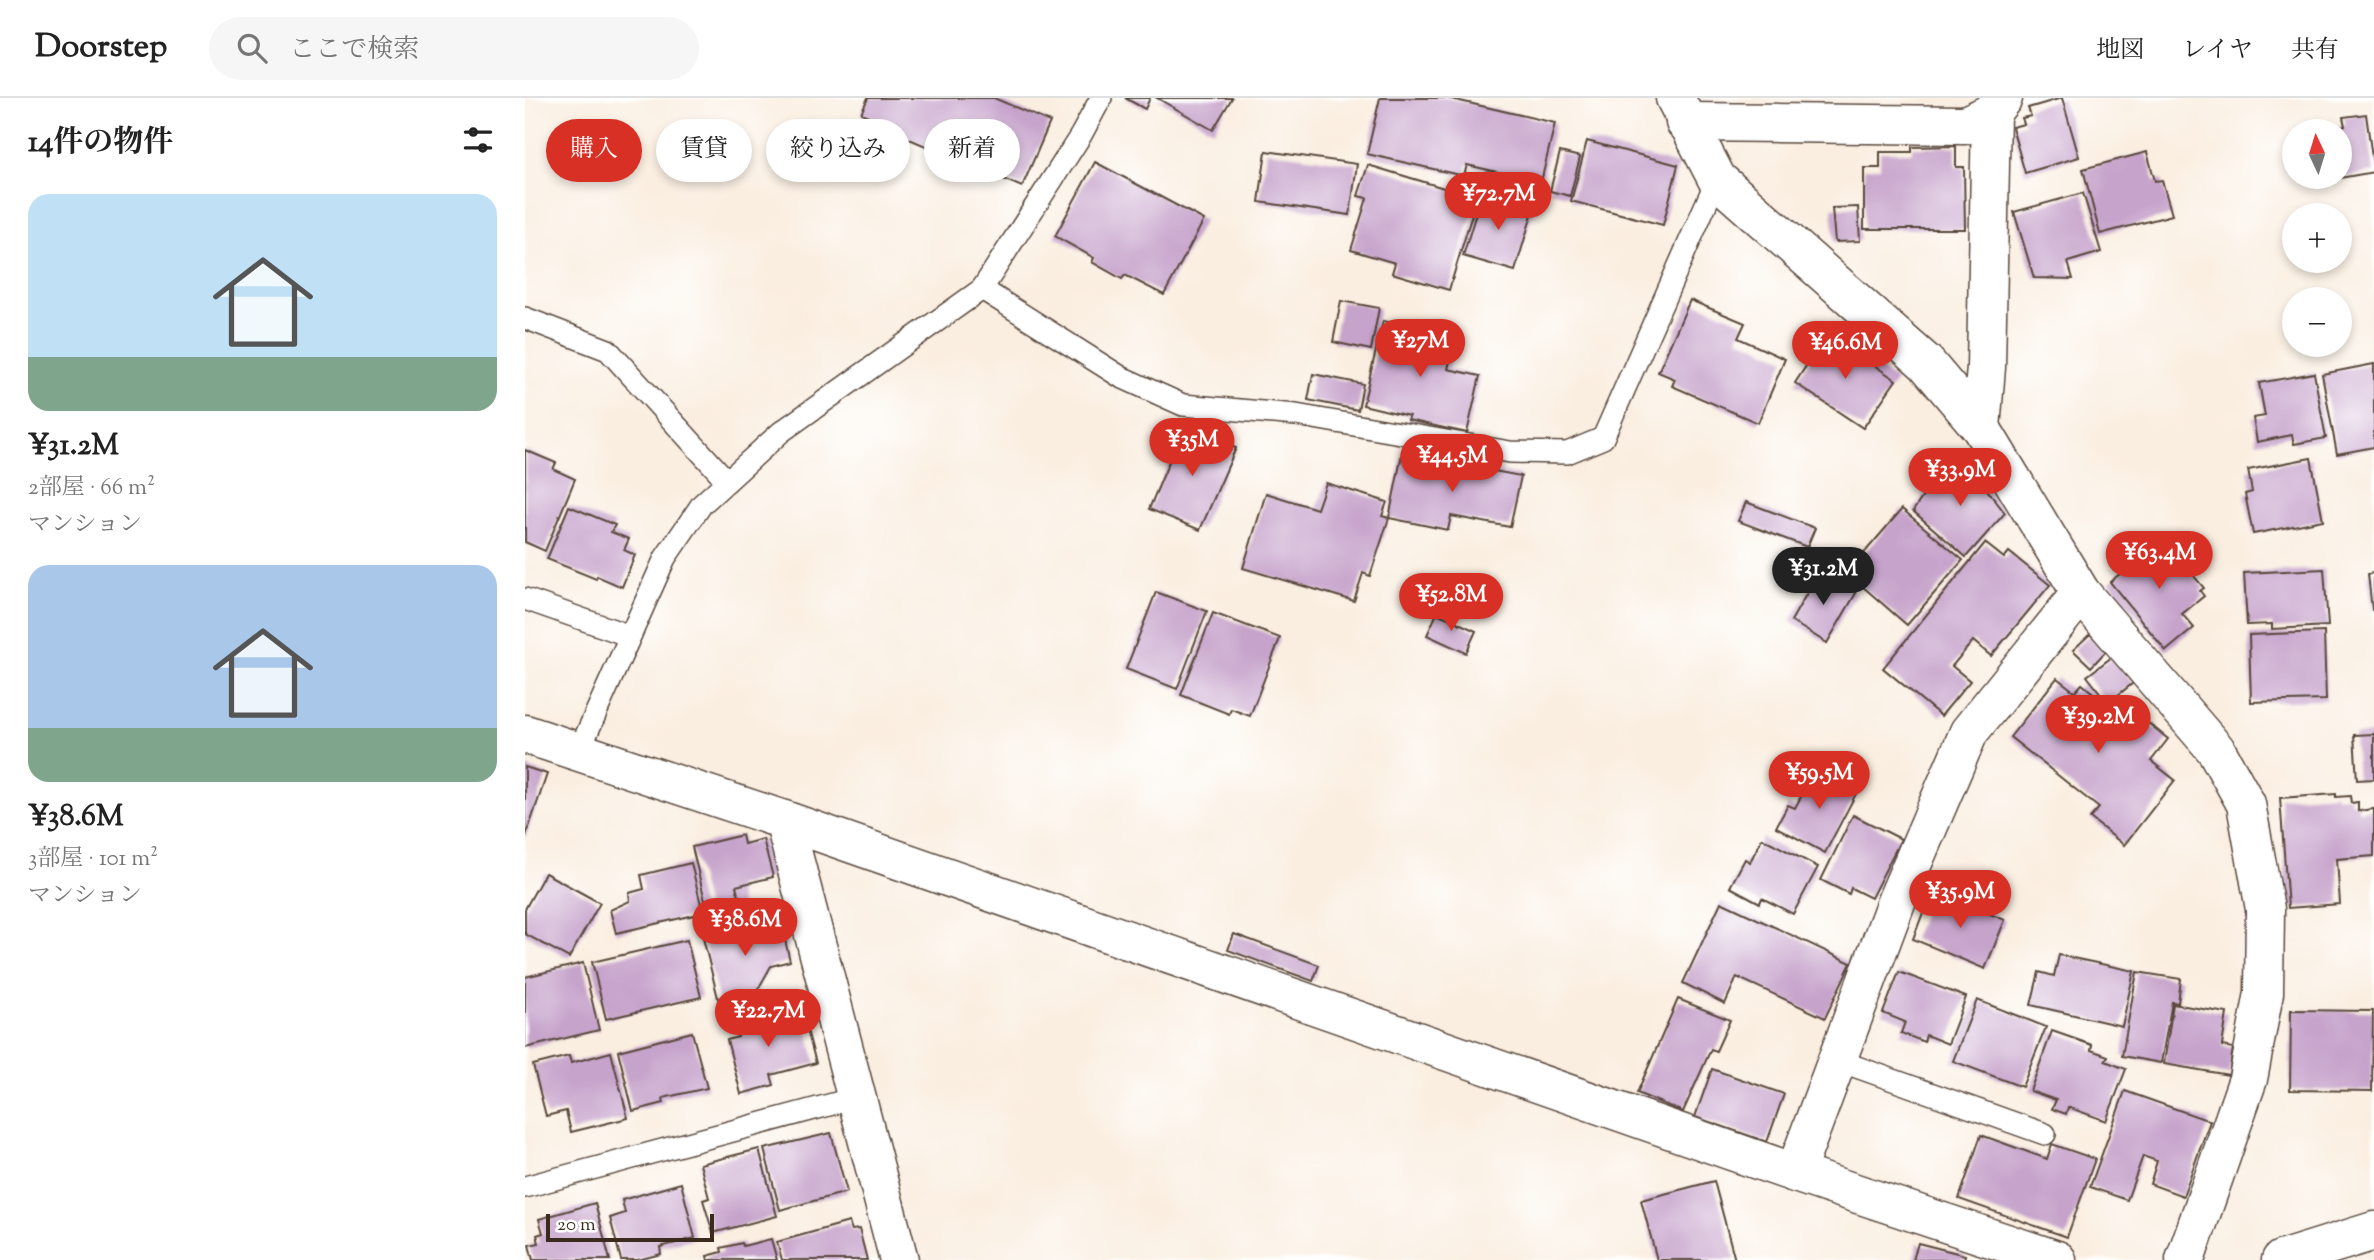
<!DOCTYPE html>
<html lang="ja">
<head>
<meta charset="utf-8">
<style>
  :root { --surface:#fff; --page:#f6f6f6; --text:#222; --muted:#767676; --line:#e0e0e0; --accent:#d93025 }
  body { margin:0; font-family:"Sorts Mill Goudy","Noto Serif JP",serif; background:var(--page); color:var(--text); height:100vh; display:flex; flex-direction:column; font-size:26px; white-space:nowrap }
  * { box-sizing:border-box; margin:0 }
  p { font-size:23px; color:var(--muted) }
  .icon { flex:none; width:38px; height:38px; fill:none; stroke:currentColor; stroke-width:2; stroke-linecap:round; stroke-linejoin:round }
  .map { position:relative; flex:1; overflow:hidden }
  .panel { display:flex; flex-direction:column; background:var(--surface); width:525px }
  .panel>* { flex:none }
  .hud { position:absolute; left:21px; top:21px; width:665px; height:63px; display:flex; gap:14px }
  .needle { width:46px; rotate:356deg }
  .buttons { position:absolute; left:1757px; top:21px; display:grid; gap:14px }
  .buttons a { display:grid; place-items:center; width:70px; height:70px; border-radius:50%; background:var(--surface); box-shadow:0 4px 10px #0003; font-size:35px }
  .scale { position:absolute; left:21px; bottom:18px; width:168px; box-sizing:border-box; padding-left:7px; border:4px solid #3b2a1e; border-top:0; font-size:19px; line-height:24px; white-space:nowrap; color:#3b2a1e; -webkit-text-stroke:5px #fff; paint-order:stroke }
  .price { position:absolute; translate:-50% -60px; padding:0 16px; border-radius:24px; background:var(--accent); color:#fff; font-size:23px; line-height:46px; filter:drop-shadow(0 2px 4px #0008) }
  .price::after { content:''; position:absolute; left:50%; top:42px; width:21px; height:16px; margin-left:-10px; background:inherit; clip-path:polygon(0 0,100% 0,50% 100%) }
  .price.active { background:#222; color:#fff }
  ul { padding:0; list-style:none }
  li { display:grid; align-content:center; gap:14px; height:371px; padding:0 28px }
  li span { display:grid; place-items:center; height:217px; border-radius:21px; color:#555 }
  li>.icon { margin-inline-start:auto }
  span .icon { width:126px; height:126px; fill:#fffc; stroke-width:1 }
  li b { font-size:30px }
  h2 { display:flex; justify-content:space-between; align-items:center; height:84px; padding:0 28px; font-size:30px }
  .chip { padding:0 24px; border-radius:32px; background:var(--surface); box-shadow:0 4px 10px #0003; font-size:24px; line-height:63px }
  .chip.active { background:var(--accent); color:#fff }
  header { display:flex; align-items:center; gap:42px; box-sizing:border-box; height:98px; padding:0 35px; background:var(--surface); border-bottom:2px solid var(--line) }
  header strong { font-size:33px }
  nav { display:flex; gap:38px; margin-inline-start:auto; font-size:24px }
  .search { width:490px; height:63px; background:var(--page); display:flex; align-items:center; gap:18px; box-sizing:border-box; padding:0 24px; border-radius:38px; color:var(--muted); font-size:26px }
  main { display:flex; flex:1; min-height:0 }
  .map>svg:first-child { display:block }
  .building { fill:#c6a3cb }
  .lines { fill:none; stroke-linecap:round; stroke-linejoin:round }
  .lane-casing { stroke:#58473b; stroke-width:24 }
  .street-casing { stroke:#58473b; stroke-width:41 }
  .lane { stroke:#fff; stroke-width:21 }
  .street { stroke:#fff; stroke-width:38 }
</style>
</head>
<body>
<header>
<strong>Doorstep</strong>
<div class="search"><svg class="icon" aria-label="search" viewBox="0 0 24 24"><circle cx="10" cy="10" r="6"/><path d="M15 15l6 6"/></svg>ここで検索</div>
<nav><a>地図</a><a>レイヤ</a><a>共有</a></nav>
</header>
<main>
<section class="panel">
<h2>14件の物件<svg class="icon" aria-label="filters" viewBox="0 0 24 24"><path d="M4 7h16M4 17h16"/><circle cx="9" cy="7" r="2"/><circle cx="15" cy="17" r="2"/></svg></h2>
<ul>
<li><span style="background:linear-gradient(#bfe0f5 75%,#7fa58c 0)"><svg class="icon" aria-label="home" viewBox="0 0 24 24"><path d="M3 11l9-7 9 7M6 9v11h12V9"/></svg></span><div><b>¥31.2M</b><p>2部屋 · 66 m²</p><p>マンション</p></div></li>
<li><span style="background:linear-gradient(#a9c7e8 75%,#7fa58c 0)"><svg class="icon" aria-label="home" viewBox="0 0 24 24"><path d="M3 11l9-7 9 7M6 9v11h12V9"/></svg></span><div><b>¥38.6M</b><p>3部屋 · 101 m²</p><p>マンション</p></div></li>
</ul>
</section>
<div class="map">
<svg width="1849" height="1162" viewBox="0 0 1849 1162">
  <rect width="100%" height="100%" fill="#fff"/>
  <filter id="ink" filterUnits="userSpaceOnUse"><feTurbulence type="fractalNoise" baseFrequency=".0143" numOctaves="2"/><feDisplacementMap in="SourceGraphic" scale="14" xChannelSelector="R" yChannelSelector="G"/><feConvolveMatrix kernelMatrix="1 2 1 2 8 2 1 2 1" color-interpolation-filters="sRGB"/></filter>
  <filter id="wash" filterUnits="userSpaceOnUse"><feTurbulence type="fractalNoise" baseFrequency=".00686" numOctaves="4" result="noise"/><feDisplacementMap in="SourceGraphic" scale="28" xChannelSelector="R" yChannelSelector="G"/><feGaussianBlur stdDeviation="1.57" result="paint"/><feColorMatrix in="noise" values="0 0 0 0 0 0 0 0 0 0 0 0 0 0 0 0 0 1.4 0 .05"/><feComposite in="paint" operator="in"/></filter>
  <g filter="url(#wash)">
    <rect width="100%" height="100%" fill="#faeee0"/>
    <g id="blocks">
      <g class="building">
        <path d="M343,0h126l56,24 -28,65 -141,-60 2,-5 -22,-9z"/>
        <path d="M600,0h25l-5,11z"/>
        <path d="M632,0h75l-19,32z"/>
        <path d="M855,0h67l108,25 -14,59 -74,-17 -3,11 -97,-22z"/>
        <path d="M1537,0l17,59 -54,16 -13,-46 12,-3 -2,-6 9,-2 -3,-8z"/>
        <path d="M1841,16l8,58 -34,6v-47l-21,-1 26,-4 -2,-9z"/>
        <path d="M1062,43l91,24 -15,60 -92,-24z"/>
        <path d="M1431,48v21h8l1,62h-101v-61h16v-16h32v-5z"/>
        <path d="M741,53l91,13 -7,51 -91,-13z"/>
        <path d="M1035,54l20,5 -10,39 -20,-5z"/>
        <path d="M1622,54l8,29 7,-1 10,35 -72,19 -17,-65z"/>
        <path d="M570,64l109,58 -40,75 -39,-20 -3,4 -30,-17 2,-4 -39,-22z"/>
        <path d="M843,67l109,33 -28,92 -57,-17 3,-10 -44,-13 16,-52 -9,-2z"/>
        <path d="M957,95l52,15 -19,63 -52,-15z"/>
        <path d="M1558,95l18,59 -33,10 5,17 -39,-1 -20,-66z"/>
        <path d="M1333,109l2,34 -25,1 -3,-34z"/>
        <path d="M1165,202l55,23 -7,15 47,21 -27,64 -86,-37 3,-7 -17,-7z"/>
        <path d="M816,203l38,7 -8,42 -38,-8z"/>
        <path d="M858,223l73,17 -8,31 32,7 -13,57 -59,-13 1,-4 -46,-11z"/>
        <path d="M1302,236l69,46 -33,48 -68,-45z"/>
        <path d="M1849,266v83l-37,7 -15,-80z"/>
        <path d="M1789,275l12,65 -32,6 -2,-9 -35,7 -4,-24 12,-2 -6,-33z"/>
        <path d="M788,276l50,10 -5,26 -50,-10z"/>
        <path d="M659,328l52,22 -36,82 -51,-21z"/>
        <path d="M0,352l31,13 -3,6 22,10 -30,72 -20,-9z"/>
        <path d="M877,356l119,22 -11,51 -59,-11 -3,14 -59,-12z"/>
        <path d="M1786,360l12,62 -70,14 -8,-40 7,-2 -4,-22z"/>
        <path d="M1438,361l42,54 -39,44 -53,-46 25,-37 3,3z"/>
        <path d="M801,385l61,19 -5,14 7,2 -19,58 -7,-3 -9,28 -111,-33 23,-75 51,16z"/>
        <path d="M1221,404l69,26 -8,19 -69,-26z"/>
        <path d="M44,408l46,19 -4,7 18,7 -5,11 11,5 -13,32 -25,-11 -1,3 -49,-20z"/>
        <path d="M1377,411l61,51 -56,65 -60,-52z"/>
        <path d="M1631,439l3,6 5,-3 40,48 -4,3 4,5 -22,18 12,14 -28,23 -56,-69 17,-14 -5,-7 16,-14 3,3z"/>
        <path d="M1460,445l19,15 5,-6 41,33 -59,71 -18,-15 -21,25 18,15 -29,35 -58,-48z"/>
        <path d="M1799,471l4,57 -56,3v-5l-25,1 -3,-52z"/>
        <path d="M1294,474l37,21 -29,50 -36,-22z"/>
        <path d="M1849,475v37h-2l-4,-36z"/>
        <path d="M631,494l51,19 -30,78 -51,-20z"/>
        <path d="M688,515l67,25 -30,78 -19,-7 -2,5 -48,-19z"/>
        <path d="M912,515l39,18 -10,22 -39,-18z"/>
        <path d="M1799,534l2,68 -75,2 -2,-67z"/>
        <path d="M1565,536l17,16 -16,17 -18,-17z"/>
        <path d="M1587,559l21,26 -25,20 -21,-27z"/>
        <path d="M1532,580l18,14 7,-8 32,26 7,-9 47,38 -17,22 24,19 -51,65 -34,-27 9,-10 -89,-71z"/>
        <path d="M1849,636v45l-17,1 -3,-45z"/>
        <path d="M0,669l22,7 -22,65z"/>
        <path d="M1291,670l42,22 -33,63 -49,-26 12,-22 7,3z"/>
        <path d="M1811,696v3l14,-1 1,7 7,-1v9l16,-2v47l-37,3 3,45 -52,4 -8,-110z"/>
        <path d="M1328,717l48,24 -30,59 -20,-10 -2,6 -28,-14z"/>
        <path d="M217,737l2,9 19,-5 10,38 -37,9 6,23 -33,8 -17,-70z"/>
        <path d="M1237,740l56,29 -25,47 -31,-16 -2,5 -30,-16 15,-28 5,3z"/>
        <path d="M166,765l12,50 -87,20 -6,-23 20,-9 -1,-8 15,-4 -3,-14z"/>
        <path d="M20,775l55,30 -31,55 -44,-24v-25z"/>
        <path d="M1413,795l67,27 -20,49 -72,-30 13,-34 7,3z"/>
        <path d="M1196,804l130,61 -26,55 -88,-41 -12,27 -42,-21z"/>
        <path d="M255,821l10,42 -19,5 -15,27 -37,9 -16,-64z"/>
        <path d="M709,836l85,31 -6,16 -85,-31z"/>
        <path d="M162,842l14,57 -95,22 -14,-57z"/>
        <path d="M1534,857l75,16 -12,55 -91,-21 8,-33 15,4z"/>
        <path d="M58,865l16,67 -74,18v-71z"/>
        <path d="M1374,874l67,25 -18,47 -22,-9 -2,7 -23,-9 4,-11 -22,-9z"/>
        <path d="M1612,874l44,7 -3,24 -6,-1 -11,61 -39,-7z"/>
        <path d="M1153,901l52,21 -14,31 -5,-2 -28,63 -46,-19z"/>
        <path d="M1452,902l69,27 -24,60 -69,-26z"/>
        <path d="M1648,906l54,9 -5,33 11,2 -4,27 -65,-11z"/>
        <path d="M251,909l5,19 23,-7 12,44 -45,12 3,10 -33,9 -14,-54 11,-3 -5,-18z"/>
        <path d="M1766,912l82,1 -1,80 -82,-1z"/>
        <path d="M1527,933l40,14 -1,5 17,6 -3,5 21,8 -20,52 -38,-14 -2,7 -14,-5 4,-9 -26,-9z"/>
        <path d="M167,934l15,56 -44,10 1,5 -31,8 -15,-60z"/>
        <path d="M86,954l17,66 -57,14 -5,-21 -20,5 -13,-51 36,-9 2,7z"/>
        <path d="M1187,971l72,25 -17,48 -72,-25z"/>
        <path d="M1600,993l85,30 -27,75 -33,-12 7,-23 -14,-5 -16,44 -37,-13z"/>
        <path d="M306,1035l16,59 -67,18 -16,-61z"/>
        <path d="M1456,1037l66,24 5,-15 43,15 -28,78 -108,-38z"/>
        <path d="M234,1051l18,67 -64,17 -10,-33 6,-2 -9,-34z"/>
        <path d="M1189,1083l21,79h-78l-16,-60z"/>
        <path d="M156,1085l14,55 -35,9 1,7 -23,6h-17l-11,-42 15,-5 -3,-13z"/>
        <path d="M70,1105l15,57h-77l-4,-15 10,-2 -2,-8 6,-2 -4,-14z"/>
        <path d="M324,1124l3,8 7,-1 8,31h-85l-5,-18z"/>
        <path d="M246,1141l6,21h-69l-1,-4 15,-4 -1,-4 21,-5 1,3z"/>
        <path d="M1393,1145l47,12 -1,5h-51z"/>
      </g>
    </g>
  </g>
  <g filter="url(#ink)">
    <use href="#blocks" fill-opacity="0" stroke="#58473b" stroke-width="2"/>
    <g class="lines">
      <defs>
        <g id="lane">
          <path d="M457,191l139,88 62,28 113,10 214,37 57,1 36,-15 114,-259"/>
          <path d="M0,220l83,32 119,131"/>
          <path d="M0,501l105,37"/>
          <path d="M53,655l87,-195 37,-54 79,-72 201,-143 99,-154 20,-37"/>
          <path d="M1312,962l208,74"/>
          <path d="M0,1089l330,-89"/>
        </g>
        <g id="street">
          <path d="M1150,0l42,81 209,184 55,65 100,165 135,157 30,54 19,105 -1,84 -16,86 -63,181"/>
          <path d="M1160,24l280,3 26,-12 12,-15"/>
          <path d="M1456,330l5,-61 5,-254"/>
          <path d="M0,636l259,86 1011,353 262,87"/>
          <path d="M259,722l115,440"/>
          <path d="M1270,1075l101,-271 73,-170 112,-139"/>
          <path d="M1756,1162l93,-29"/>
        </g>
      </defs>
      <use href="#lane" class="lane-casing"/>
      <use href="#street" class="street-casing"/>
      <use href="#lane" class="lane"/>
      <use href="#street" class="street"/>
    </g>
  </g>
</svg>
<div class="buttons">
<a><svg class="needle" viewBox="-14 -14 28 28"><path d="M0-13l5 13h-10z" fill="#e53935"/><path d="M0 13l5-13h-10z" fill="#767676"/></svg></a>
<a>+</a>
<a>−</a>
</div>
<div class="scale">20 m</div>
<b class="price" style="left:973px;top:134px">¥72.7M</b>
<b class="price" style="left:895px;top:281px">¥27M</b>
<b class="price" style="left:1320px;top:283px">¥46.6M</b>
<b class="price" style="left:667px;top:380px">¥35M</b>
<b class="price" style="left:927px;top:396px">¥44.5M</b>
<b class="price" style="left:1435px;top:410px">¥33.9M</b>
<b class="price" style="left:1634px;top:493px">¥63.4M</b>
<b class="price active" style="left:1298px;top:509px">¥31.2M</b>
<b class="price" style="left:926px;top:535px">¥52.8M</b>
<b class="price" style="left:1573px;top:657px">¥39.2M</b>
<b class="price" style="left:1294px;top:713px">¥59.5M</b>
<b class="price" style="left:1435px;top:832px">¥35.9M</b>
<b class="price" style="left:220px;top:860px">¥38.6M</b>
<b class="price" style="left:243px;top:951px">¥22.7M</b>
<div class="hud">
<a class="chip active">購入</a>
<a class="chip">賃貸</a>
<a class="chip">絞り込み</a>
<a class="chip">新着</a>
</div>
</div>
</main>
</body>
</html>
